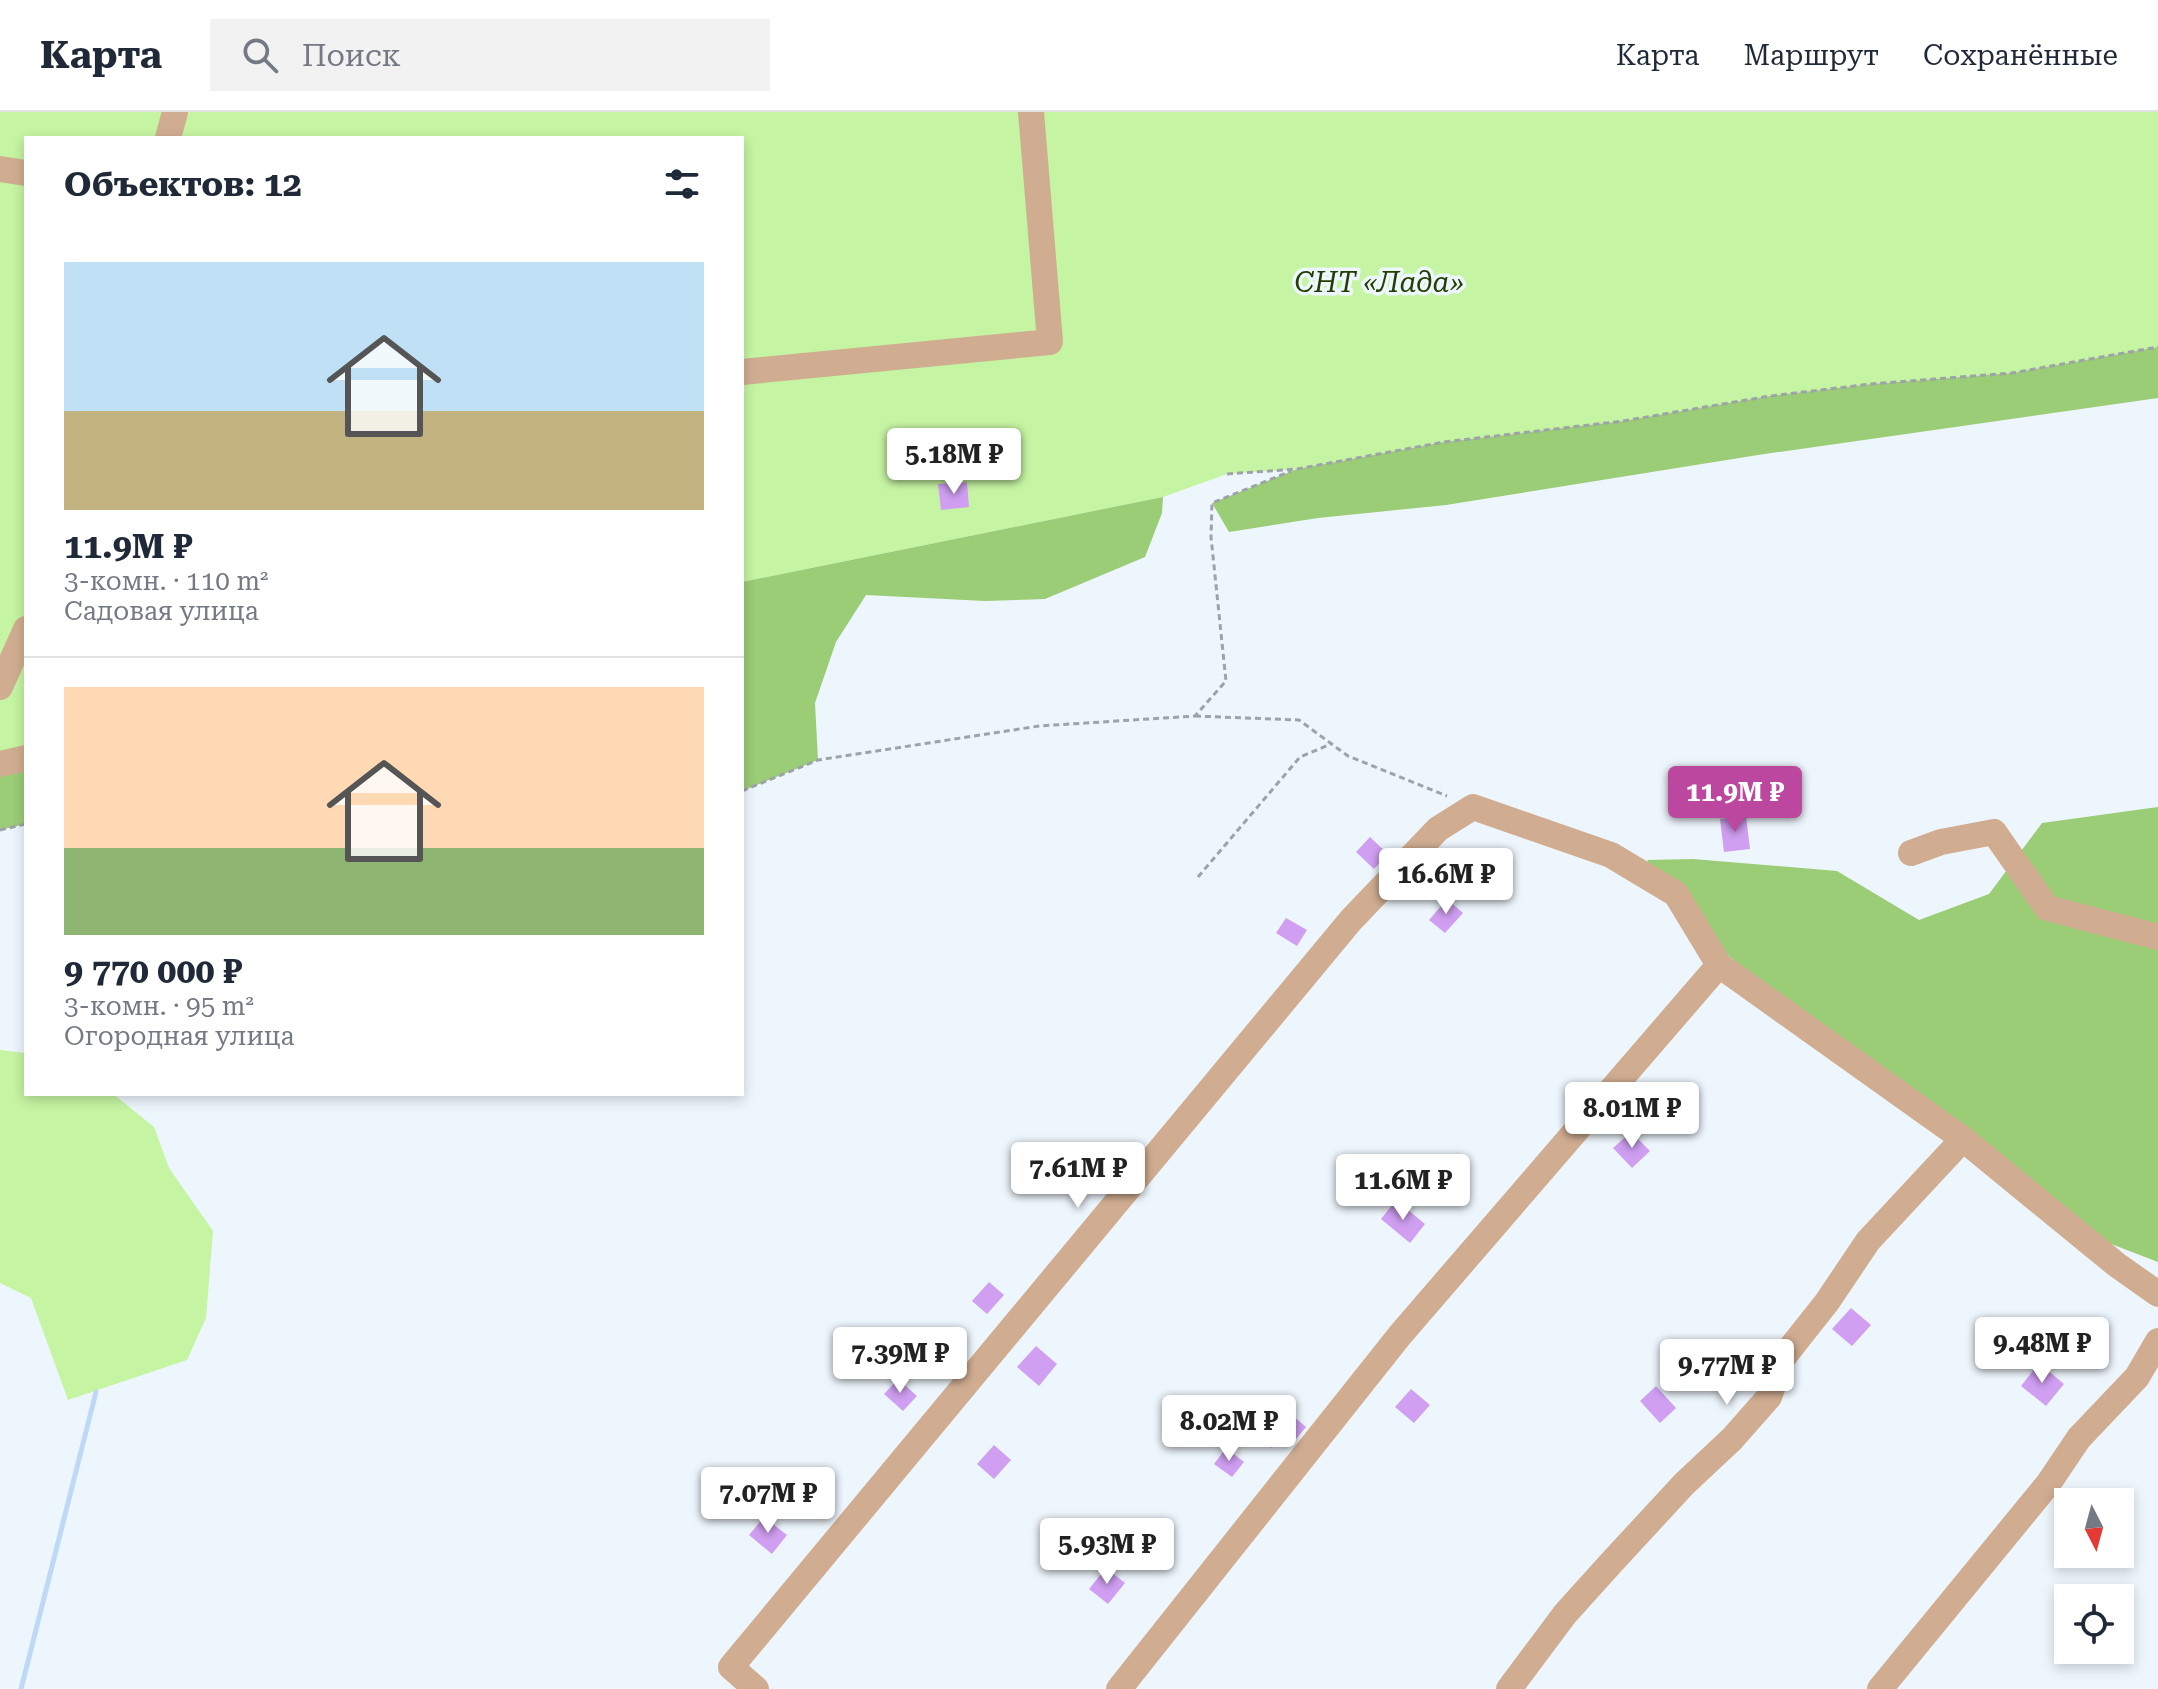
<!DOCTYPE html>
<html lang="ru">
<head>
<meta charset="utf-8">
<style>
  :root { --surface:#fff; --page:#f2f2f3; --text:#1f2937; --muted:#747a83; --line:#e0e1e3; --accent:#bc479f }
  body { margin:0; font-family:"Roboto Serif",serif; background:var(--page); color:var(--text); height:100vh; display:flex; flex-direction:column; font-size:30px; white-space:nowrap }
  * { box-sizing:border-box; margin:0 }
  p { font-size:26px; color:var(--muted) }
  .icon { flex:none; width:44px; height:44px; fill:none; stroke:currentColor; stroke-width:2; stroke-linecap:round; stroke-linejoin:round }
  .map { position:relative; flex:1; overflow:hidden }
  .details { position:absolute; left:24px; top:24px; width:720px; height:960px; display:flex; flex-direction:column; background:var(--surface); border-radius:0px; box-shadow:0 4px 12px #0003 }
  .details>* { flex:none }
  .needle { width:52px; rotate:174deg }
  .buttons { position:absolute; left:2054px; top:1376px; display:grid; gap:16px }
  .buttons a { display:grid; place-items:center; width:80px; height:80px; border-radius:0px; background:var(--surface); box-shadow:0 4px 12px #0003; font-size:40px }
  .price { position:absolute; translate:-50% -68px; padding:0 18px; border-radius:8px; background:#fff; color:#222; font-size:26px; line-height:52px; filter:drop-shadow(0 2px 4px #0008) }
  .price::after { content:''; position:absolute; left:50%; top:48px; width:24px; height:18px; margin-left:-12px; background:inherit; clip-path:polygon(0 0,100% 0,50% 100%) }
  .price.active { background:var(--accent); color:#fff }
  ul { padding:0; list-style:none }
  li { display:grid; align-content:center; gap:16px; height:424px; padding:0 40px }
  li+li { border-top:2px solid var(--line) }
  li span { display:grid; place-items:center; height:248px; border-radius:0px; color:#555 }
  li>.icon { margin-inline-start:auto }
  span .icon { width:144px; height:144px; fill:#fffc; stroke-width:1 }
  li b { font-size:34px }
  h2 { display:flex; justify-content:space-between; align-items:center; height:96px; padding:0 40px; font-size:34px }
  header { display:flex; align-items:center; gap:48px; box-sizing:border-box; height:112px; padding:0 40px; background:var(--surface); border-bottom:2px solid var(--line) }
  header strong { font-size:38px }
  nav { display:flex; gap:44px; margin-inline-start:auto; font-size:28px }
  .search { width:560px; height:72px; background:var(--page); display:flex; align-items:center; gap:20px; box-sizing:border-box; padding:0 28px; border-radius:0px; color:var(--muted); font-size:30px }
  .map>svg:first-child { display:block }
  .green { fill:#c5f4a2 }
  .forest { fill:#9bcc76 }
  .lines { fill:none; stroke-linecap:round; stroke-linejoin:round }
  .stream { stroke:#bed9f7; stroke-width:5 }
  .building { fill:#d09ff2 }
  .path { stroke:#9da3a8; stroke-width:3; stroke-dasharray:6 4; stroke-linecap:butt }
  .minor { stroke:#d0ad91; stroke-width:26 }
  .labels { text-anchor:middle; stroke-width:7; stroke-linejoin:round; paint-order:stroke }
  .park-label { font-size:28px; font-style:italic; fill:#223f00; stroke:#eef6fd }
</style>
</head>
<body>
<header>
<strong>Карта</strong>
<div class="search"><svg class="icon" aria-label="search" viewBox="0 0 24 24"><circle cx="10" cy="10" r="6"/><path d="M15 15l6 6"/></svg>Поиск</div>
<nav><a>Карта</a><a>Маршрут</a><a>Сохранённые</a></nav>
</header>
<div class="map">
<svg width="2158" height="1577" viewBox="0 0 2158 1577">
  <rect width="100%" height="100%" fill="#eef6fd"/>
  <g class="green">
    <path d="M0,0h2158v235l-146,26 -141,11 -101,12 -147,25 -179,21 -147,27 -70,5 -64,23 -421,85v-444h-716v620l-26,6z"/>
    <path d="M0,938l26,3v41h87l41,33 15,41 44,63 -7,87 -19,42 -119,40 -37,-102 -31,-15z"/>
  </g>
  <g class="forest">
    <path d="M2158,235v51l-400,57 -312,50 -128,13 -89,14 -17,-29 85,-34 147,-27 179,-21 147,-25 101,-12 141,-11z"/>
    <path d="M1163,385l-1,16 -17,44 -100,42 -60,2 -119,-6 -30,47 -21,61 3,57 -76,31v-209z"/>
    <path d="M26,646v66l-26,6v-66z"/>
    <path d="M2158,695v455l-83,-32 -394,-312 -34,-58 46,-1 144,12 82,49 70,-26 53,-71z"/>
  </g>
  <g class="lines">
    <path class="stream" d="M21,1577l75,-297"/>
  </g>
  <g class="building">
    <path d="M967,370l2,25 -28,3 -3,-26z"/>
    <path d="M1746,704l4,33 -26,3 -4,-33z"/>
    <path d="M1370,725l18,17 -14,15 -18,-17z"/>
    <path d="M1447,787l16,14 -18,20 -16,-13z"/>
    <path d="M1286,806l21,12 -10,16 -21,-13z"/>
    <path d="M1631,1020l19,19 -18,17 -19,-20z"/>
    <path d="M1396,1088l29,24 -15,19 -29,-24z"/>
    <path d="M989,1170l15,13 -17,19 -15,-13z"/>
    <path d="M1851,1196l20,17 -19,21 -20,-17z"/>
    <path d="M1036,1234l21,18 -18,22 -22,-19z"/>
    <path d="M2039,1251l25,21 -18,22 -25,-20z"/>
    <path d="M898,1267l19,17 -14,15 -19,-17z"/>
    <path d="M1656,1274l20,22 -16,15 -20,-22z"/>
    <path d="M1411,1277l19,16 -16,18 -19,-16z"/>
    <path d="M1271,1285l35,30 -10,12 -10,-8 -15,17 -25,-22z"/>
    <path d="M994,1333l17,15 -17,19 -17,-15z"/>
    <path d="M1226,1336l18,14 -12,15 -18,-13z"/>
    <path d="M764,1405l23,18 -15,19 -23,-19z"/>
    <path d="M1106,1456l19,15 -17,21 -19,-15z"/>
  </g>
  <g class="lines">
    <g class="path">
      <path d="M1227,362l70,-5 147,-27 179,-21 147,-25 101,-12 141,-11 146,-26"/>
      <path d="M1195,604l104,4 49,36 99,40"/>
      <path d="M742,679l76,-31 221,-34 156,-10 31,-35 -15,-144 1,-34 79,-32"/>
      <path d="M0,718l26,-6"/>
      <path d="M1198,765l102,-120 31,-13"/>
    </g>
    <g class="minor">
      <path d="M168,26l7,-26"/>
      <path d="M0,57l26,4"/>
      <path d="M742,260l308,-30 -19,-230"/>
      <path d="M0,575l26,-58"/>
      <path d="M0,652l26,-6"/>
      <path d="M1911,741l30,-11 53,-10 53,76 111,29"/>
      <path d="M756,1577l-25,-22 620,-747 87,-91 35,-22 138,48 65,39 43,71 244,174 154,126 41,29"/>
      <path d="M1119,1577l281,-354 319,-370"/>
      <path d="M1509,1577l56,-75 46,-51 73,-79 48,-45 37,-42 13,-38 45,-57 41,-61 95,-102"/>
      <path d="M1880,1577l168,-205 31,-46 58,-61 21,-36"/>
    </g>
  </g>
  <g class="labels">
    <g class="park-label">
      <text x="1379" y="180">СНТ «Лада»</text>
    </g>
  </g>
</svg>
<div class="buttons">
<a><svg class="needle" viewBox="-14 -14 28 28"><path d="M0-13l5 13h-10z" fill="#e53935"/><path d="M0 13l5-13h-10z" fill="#747a83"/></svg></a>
<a><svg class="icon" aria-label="locate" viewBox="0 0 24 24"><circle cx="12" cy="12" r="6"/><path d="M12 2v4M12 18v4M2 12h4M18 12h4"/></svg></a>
</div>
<b class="price" style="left:954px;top:384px">5.18M ₽</b>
<b class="price active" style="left:1735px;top:722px">11.9M ₽</b>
<b class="price" style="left:1446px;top:804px">16.6M ₽</b>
<b class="price" style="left:1632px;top:1038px">8.01M ₽</b>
<b class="price" style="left:1078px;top:1098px">7.61M ₽</b>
<b class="price" style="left:1403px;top:1110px">11.6M ₽</b>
<b class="price" style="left:2042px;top:1273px">9.48M ₽</b>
<b class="price" style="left:900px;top:1283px">7.39M ₽</b>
<b class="price" style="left:1727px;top:1295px">9.77M ₽</b>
<b class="price" style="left:1229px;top:1351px">8.02M ₽</b>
<b class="price" style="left:768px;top:1423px">7.07M ₽</b>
<b class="price" style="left:1107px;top:1474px">5.93M ₽</b>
<section class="details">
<h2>Объектов: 12<svg class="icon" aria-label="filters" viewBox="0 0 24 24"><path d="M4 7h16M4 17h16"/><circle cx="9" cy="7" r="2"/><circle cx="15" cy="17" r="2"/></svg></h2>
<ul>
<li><span style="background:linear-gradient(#bfe0f5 60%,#c2b280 0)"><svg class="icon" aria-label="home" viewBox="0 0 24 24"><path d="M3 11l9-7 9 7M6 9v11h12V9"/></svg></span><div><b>11.9M ₽</b><p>3-комн. · 110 m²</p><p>Садовая улица</p></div></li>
<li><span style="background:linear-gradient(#ffd9b3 65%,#8fb573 0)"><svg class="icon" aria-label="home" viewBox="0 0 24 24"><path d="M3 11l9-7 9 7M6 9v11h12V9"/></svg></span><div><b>9 770 000 ₽</b><p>3-комн. · 95 m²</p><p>Огородная улица</p></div></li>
</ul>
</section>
</div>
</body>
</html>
